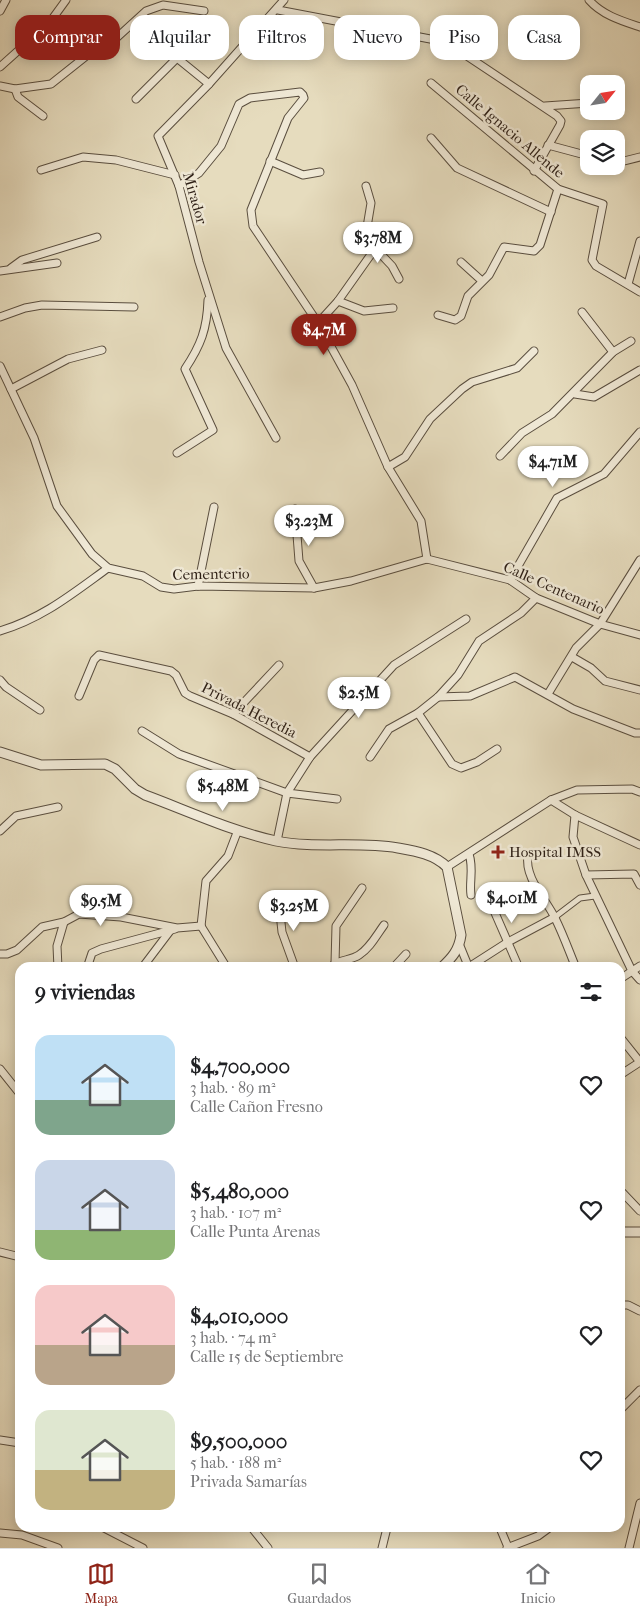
<!DOCTYPE html>
<html lang="es">
<head>
<meta charset="utf-8">
<style>
  :root { --surface:#fff; --page:#f6f6f6; --text:#202124; --muted:#757577; --line:#e0e0e0; --accent:#8f2418 }
  body { margin:0; font-family:"IM FELL French Canon",serif; background:var(--page); color:var(--text); height:100vh; display:flex; flex-direction:column; font-size:19px; white-space:nowrap }
  * { box-sizing:border-box; margin:0 }
  p { font-size:16px; color:var(--muted) }
  .icon { flex:none; width:28px; height:28px; fill:none; stroke:currentColor; stroke-width:2; stroke-linecap:round; stroke-linejoin:round }
  .map { position:relative; flex:1; overflow:hidden }
  .sheet { position:absolute; left:15px; top:962px; width:610px; height:570px; display:flex; flex-direction:column; background:var(--surface); border-radius:15px; box-shadow:0 2px 12px #0003 }
  .sheet>* { flex:none }
  .hud { position:absolute; left:15px; top:15px; width:610px; height:45px; display:flex; gap:10px }
  .needle { width:32px; rotate:60deg }
  .controls { position:absolute; left:580px; top:75px; display:grid; gap:10px }
  .controls a { display:grid; place-items:center; width:45px; height:45px; border-radius:10px; background:var(--surface); box-shadow:0 2px 12px #0003; font-size:25px }
  .price { position:absolute; translate:-50% -42px; padding:0 11px; border-radius:18px; background:#fff; color:#222; font-size:16px; line-height:32px; filter:drop-shadow(0 1px 2px #0008) }
  .price::after { content:''; position:absolute; left:50%; top:30px; width:15px; height:11px; margin-left:-8px; background:inherit; clip-path:polygon(0 0,100% 0,50% 100%) }
  .price.selected { background:var(--accent); color:#fff }
  ul { padding:0; list-style:none }
  li { display:flex; align-items:center; gap:15px; height:125px; padding:0 20px }
  li span { display:grid; place-items:center; flex:none; width:140px; height:100px; border-radius:15px; color:#555 }
  li>.icon { margin-inline-start:auto }
  span .icon { width:60px; height:60px; fill:#fffc; stroke-width:1 }
  li b { font-size:21px }
  h2 { display:flex; justify-content:space-between; align-items:center; height:60px; padding:0 20px; font-size:21px }
  .tag { padding:0 18px; border-radius:15px; background:var(--surface); box-shadow:0 2px 12px #0003; font-size:18px; line-height:45px }
  .tag.selected { background:var(--accent); color:#fff }
  .tabs { display:flex; justify-content:space-around; align-items:center; height:70px; border-top:1px solid var(--line); background:var(--surface); font-size:14px; color:var(--muted) }
  .tabs a { display:grid; justify-items:center; gap:2px }
  .tabs .selected { color:var(--accent) }
  .map>svg:first-child { display:block }
  .lines { fill:none; stroke-linecap:round; stroke-linejoin:round }
  .pedestrian-casing { stroke:#5a4e3f; stroke-width:7 }
  .minor-casing { stroke:#5a4e3f; stroke-width:9 }
  .tertiary-casing { stroke:#5a4e3f; stroke-width:11 }
  .pedestrian { stroke:#efe8d5; stroke-width:5 }
  .minor { stroke:#efe8d5; stroke-width:7 }
  .tertiary { stroke:#efe8d5; stroke-width:9 }
  .poi-dot { fill:#8f2418; stroke:#efe8d5; stroke-width:2 }
  .labels { text-anchor:middle; stroke-width:5; stroke-linejoin:round; paint-order:stroke }
  .street-label { font-size:15px; fill:#2c1e15; stroke:#efe8d5 }
  .poi-label { font-size:15px; fill:#2c1e15; stroke:#efe8d5; text-anchor:start }
</style>
</head>
<body>
<div class="map">
<svg width="640" height="1548" viewBox="0 0 640 1548">
  <rect width="100%" height="100%" fill="#e6dcbe"/>
  <filter id="stains"><feTurbulence type="fractalNoise" baseFrequency=".004" numOctaves="4"/><feColorMatrix values="0 0 0 0 .2 0 0 0 0 .09 0 0 0 0 .02 0 0 0 .5 -.17"/></filter>
  <radialGradient id="worn" r=".72"><stop offset=".6" stop-color="#630" stop-opacity="0"/><stop offset="1" stop-color="#630" stop-opacity=".3"/></radialGradient>
  <g class="lines">
    <defs>
      <path id="pedestrian" d="M555,917l25,-19 15,-2"/>
      <g id="minor">
        <path d="M589,0c13,15 33,21 51,27"/>
        <path d="M278,10l168,32 111,74 4,5 -1,4 -26,46"/>
        <path d="M0,11l6,-11"/>
        <path d="M0,67l50,-45 16,-22"/>
        <path d="M431,83l127,106 45,15 -11,56 4,6 44,26"/>
        <path d="M0,86l15,3 36,-5 39,-31 22,-11 34,-31 17,-6 41,6"/>
        <path d="M15,89l3,8 25,19"/>
        <path d="M136,99l41,-41 32,26"/>
        <path d="M545,106l44,-3"/>
        <path d="M431,138l26,30 94,44"/>
        <path d="M548,145l41,11"/>
        <path d="M270,161l33,14 17,-3"/>
        <path d="M616,163l24,-6"/>
        <path d="M41,170l42,-13 33,3 59,15"/>
        <path d="M179,186l20,-13 22,-27 18,-42 11,-6 50,-6 3,3 1,3 -16,20 -37,92 2,16 65,97 34,62 36,82 33,54 6,38"/>
        <path d="M374,247l18,19 7,13"/>
        <path d="M461,262l21,19"/>
        <path d="M11,268l11,-8 75,-23"/>
        <path d="M0,271l57,-8"/>
        <path d="M628,284l12,-43"/>
        <path d="M338,301l26,10 29,-3"/>
        <path d="M582,312l31,40"/>
        <path d="M438,315l17,5 6,-4 7,-20 21,-21 15,-28 30,4 6,-6 18,-56"/>
        <path d="M0,317l25,-9 17,-3 92,2"/>
        <path d="M318,323l20,-22 34,-48 2,-6 -7,-20 4,-24 -5,-17"/>
        <path d="M0,366l34,72 23,68 35,48 16,14 35,8 18,11 13,2 24,-3 116,2 37,-7 76,-22"/>
        <path d="M11,389l57,-30 34,-9"/>
        <path d="M575,394l19,3 46,-27"/>
        <path d="M276,438l-50,-90 -27,-86 -20,-76 -21,-50 51,-52 75,-84"/>
        <path d="M177,453l36,-23 -28,-61c16,-24 22,-40 23,-69"/>
        <path d="M500,456l22,-23 30,-19 61,-62 18,-11"/>
        <path d="M388,467l17,-10 25,-38 32,-30 10,-7 45,-14 17,-17"/>
        <path d="M295,509l4,52 15,27"/>
        <path d="M427,559l83,21 26,18 64,26 40,11"/>
        <path d="M510,580l47,-82 47,-24 36,-42"/>
        <path d="M198,586l16,-79"/>
        <path d="M0,631c43,-13 72,-37 108,-63"/>
        <path d="M572,657l19,11 14,13 35,9"/>
        <path d="M0,680l6,7 34,23"/>
        <path d="M548,694l28,-46 24,-24 40,-64"/>
        <path d="M79,696l15,-36 5,-5 72,16 5,4 9,18 5,3 43,18 77,43"/>
        <path d="M438,697l32,-1 45,-19 58,32 62,24h5"/>
        <path d="M418,713l34,51 9,4 16,-6 20,-13"/>
        <path d="M233,714l46,-49"/>
        <path d="M142,731l37,23 108,39 50,6"/>
        <path d="M370,757l19,-28 29,-16 20,-16 20,-22 21,-34 42,-28 15,-15"/>
        <path d="M551,800l24,15 65,30"/>
        <path d="M575,815l-2,22 13,38 46,96 8,9"/>
        <path d="M0,831l16,-15 42,-9"/>
        <path d="M277,841l10,-48 23,-36 84,-92 72,-46"/>
        <path d="M469,854c5,15 0,27 2,41"/>
        <path d="M528,855c-4,23 18,44 27,63 8,16 14,33 21,50"/>
        <path d="M447,867l104,-67 26,-10 55,-1 8,3"/>
        <path d="M586,875l48,-1 6,11"/>
        <path d="M485,890l34,78"/>
        <path d="M289,896l-9,17 2,19 13,36"/>
        <path d="M201,926l5,-45 22,-25 10,-26"/>
        <path d="M201,926l26,42"/>
        <path d="M460,946l9,22"/>
        <path d="M0,954h7l10,-4 25,-23 22,-5 15,-8 42,3 56,11 24,-2"/>
        <path d="M335,963l1,-37 26,-38"/>
        <path d="M469,967l39,-25 47,-25"/>
        <path d="M58,968l-1,-22 7,-24"/>
        <path d="M87,968l5,-15 9,-4 74,-20"/>
        <path d="M142,968l28,-37"/>
        <path d="M330,968c8,-9 20,-7 29,-13 11,-7 17,-19 25,-30"/>
        <path d="M393,968l13,-14"/>
        <path d="M620,979l20,-13"/>
        <path d="M620,1037l20,25 -20,13"/>
        <path d="M0,1069l20,25"/>
        <path d="M620,1190l20,21"/>
        <path d="M0,1252l20,5"/>
        <path d="M620,1305h8l12,6"/>
        <path d="M620,1410l20,-20"/>
        <path d="M0,1440l20,3"/>
        <path d="M104,1528l39,20"/>
        <path d="M252,1528l16,20"/>
        <path d="M500,1528l8,19"/>
        <path d="M0,1533l22,2 36,13"/>
        <path d="M382,1548l5,-20"/>
        <path d="M507,1548l31,-12 11,-8"/>
        <path d="M629,1548l11,-45"/>
      </g>
      <g id="tertiary">
        <path d="M0,752l41,13 64,-1 10,5 20,20 10,6c43,16 86,36 131,46 40,8 82,0 122,7 17,3 36,6 49,19l14,68c-2,15 -9,23 -20,33"/>
        <path d="M620,1232h20"/>
      </g>
    </defs>
    <use href="#pedestrian" class="pedestrian-casing"/>
    <use href="#minor" class="minor-casing"/>
    <use href="#tertiary" class="tertiary-casing"/>
    <use href="#pedestrian" class="pedestrian"/>
    <use href="#minor" class="minor"/>
    <use href="#tertiary" class="tertiary"/>
  </g>
  <path class="poi-dot" d="M495.5 844.5h5v5h5v5h-5v5h-5v-5h-5v-5h5z"/>
  <g class="labels">
    <g class="street-label">
      <text transform="translate(510 131) rotate(40)" y="5">Calle Ignacio Allende</text>
      <text transform="translate(195 198) rotate(74)" y="5">Mirador</text>
      <text transform="translate(211 574) rotate(-1)" y="5">Cementerio</text>
      <text transform="translate(554 588) rotate(24)" y="5">Calle Centenario</text>
      <text transform="translate(249 710) rotate(27)" y="5">Privada Heredia</text>
    </g>
    <g class="poi-label">
      <text x="509" y="857">Hospital IMSS</text>
    </g>
  </g>
  <rect width="100%" height="100%" filter="url(#stains)"/>
  <rect width="100%" height="100%" fill="url(#worn)"/>
</svg>
<div class="controls">
<a><svg class="needle" viewBox="-14 -14 28 28"><path d="M0-13l5 13h-10z" fill="#e53935"/><path d="M0 13l5-13h-10z" fill="#757577"/></svg></a>
<a><svg class="icon" aria-label="layers" viewBox="0 0 24 24"><path d="M12 4l9 5-9 5-9-5zM3 14l9 5 9-5"/></svg></a>
</div>
<b class="price" style="left:378px;top:264px">$3.78M</b>
<b class="price selected" style="left:324px;top:356px">$4.7M</b>
<b class="price" style="left:553px;top:488px">$4.71M</b>
<b class="price" style="left:309px;top:547px">$3.23M</b>
<b class="price" style="left:359px;top:719px">$2.5M</b>
<b class="price" style="left:223px;top:812px">$5.48M</b>
<b class="price" style="left:512px;top:924px">$4.01M</b>
<b class="price" style="left:101px;top:927px">$9.5M</b>
<b class="price" style="left:294px;top:932px">$3.25M</b>
<div class="hud">
<a class="tag selected">Comprar</a>
<a class="tag">Alquilar</a>
<a class="tag">Filtros</a>
<a class="tag">Nuevo</a>
<a class="tag">Piso</a>
<a class="tag">Casa</a>
</div>
<section class="sheet">
<h2>9 viviendas<svg class="icon" aria-label="filters" viewBox="0 0 24 24"><path d="M4 7h16M4 17h16"/><circle cx="9" cy="7" r="2"/><circle cx="15" cy="17" r="2"/></svg></h2>
<ul>
<li><span style="background:linear-gradient(#bfe0f5 65%,#7fa58c 0)"><svg class="icon" aria-label="home" viewBox="0 0 24 24"><path d="M3 11l9-7 9 7M6 9v11h12V9"/></svg></span><div><b>$4,700,000</b><p>3 hab. · 89 m²</p><p>Calle Cañon Fresno</p></div><svg class="icon" aria-label="heart" viewBox="0 0 24 24"><path d="M12 20l-8-8c-3-5 5-10 8-4 3-6 11-1 8 4z"/></svg></li>
<li><span style="background:linear-gradient(#c9d6e8 70%,#8fb573 0)"><svg class="icon" aria-label="home" viewBox="0 0 24 24"><path d="M3 11l9-7 9 7M6 9v11h12V9"/></svg></span><div><b>$5,480,000</b><p>3 hab. · 107 m²</p><p>Calle Punta Arenas</p></div><svg class="icon" aria-label="heart" viewBox="0 0 24 24"><path d="M12 20l-8-8c-3-5 5-10 8-4 3-6 11-1 8 4z"/></svg></li>
<li><span style="background:linear-gradient(#f6c9c9 60%,#b9a48a 0)"><svg class="icon" aria-label="home" viewBox="0 0 24 24"><path d="M3 11l9-7 9 7M6 9v11h12V9"/></svg></span><div><b>$4,010,000</b><p>3 hab. · 74 m²</p><p>Calle 15 de Septiembre</p></div><svg class="icon" aria-label="heart" viewBox="0 0 24 24"><path d="M12 20l-8-8c-3-5 5-10 8-4 3-6 11-1 8 4z"/></svg></li>
<li><span style="background:linear-gradient(#dfe7d0 60%,#c2b280 0)"><svg class="icon" aria-label="home" viewBox="0 0 24 24"><path d="M3 11l9-7 9 7M6 9v11h12V9"/></svg></span><div><b>$9,500,000</b><p>5 hab. · 188 m²</p><p>Privada Samarías</p></div><svg class="icon" aria-label="heart" viewBox="0 0 24 24"><path d="M12 20l-8-8c-3-5 5-10 8-4 3-6 11-1 8 4z"/></svg></li>
</ul>
</section>
</div>
<nav class="tabs">
<a class="selected"><svg class="icon" aria-label="map" viewBox="0 0 24 24"><path d="M3 6l6-2 6 2 6-2v14l-6 2-6-2-6 2zM9 4v14M15 6v14"/></svg>Mapa</a>
<a><svg class="icon" aria-label="saved" viewBox="0 0 24 24"><path d="M7 4h10v16l-5-4-5 4z"/></svg>Guardados</a>
<a><svg class="icon" aria-label="home" viewBox="0 0 24 24"><path d="M3 11l9-7 9 7M6 9v11h12V9"/></svg>Inicio</a>
</nav>
</body>
</html>
